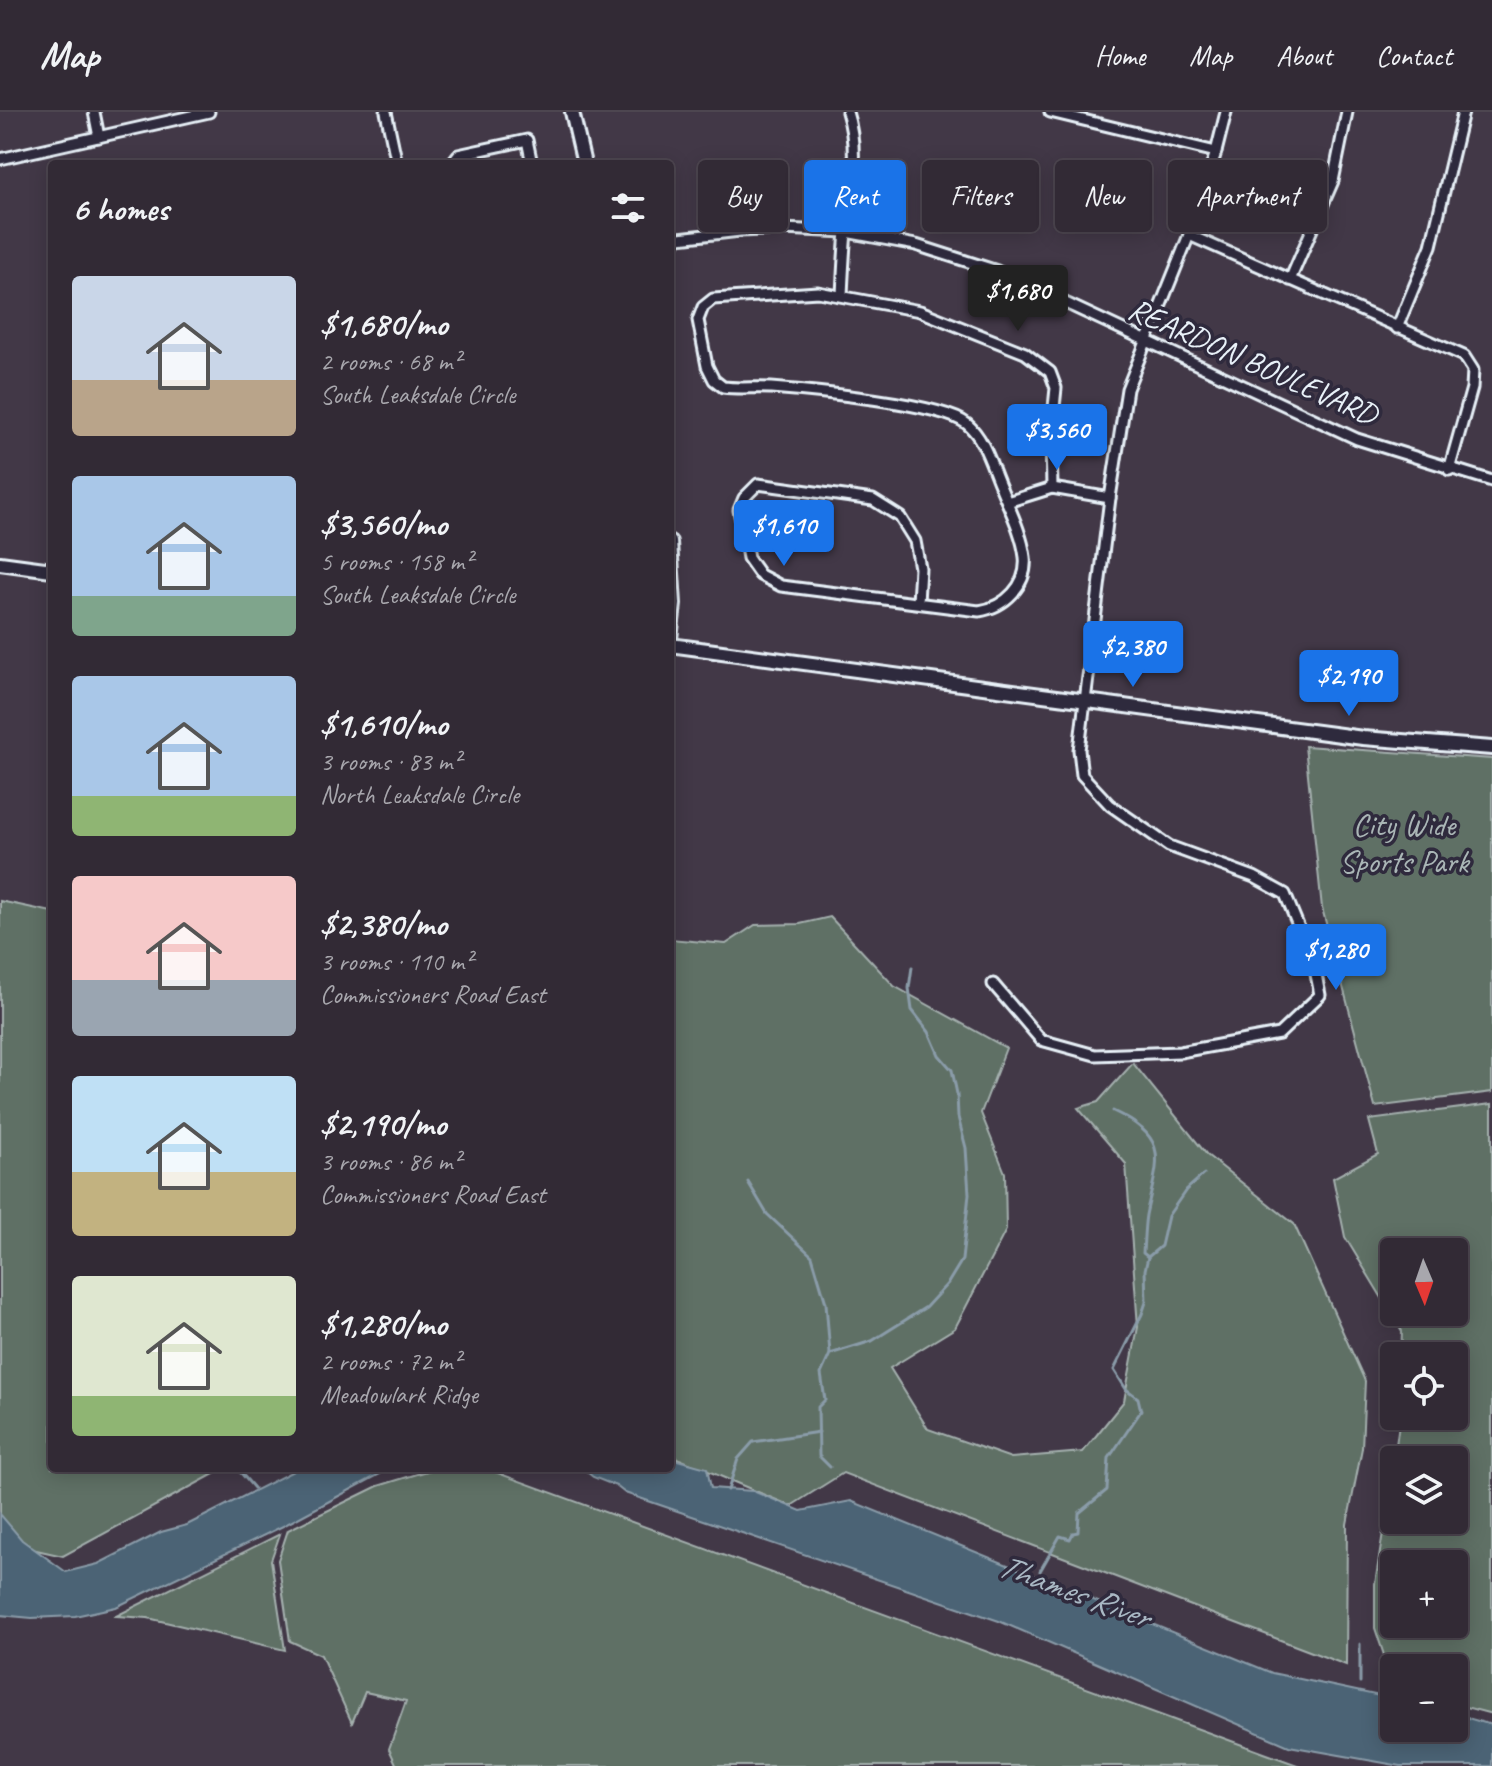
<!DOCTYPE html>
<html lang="en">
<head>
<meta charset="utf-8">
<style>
  :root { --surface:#322a35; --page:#3d3641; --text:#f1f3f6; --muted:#a8a7ad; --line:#4d4650; --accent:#1a73e8 }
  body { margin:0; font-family:Caveat,sans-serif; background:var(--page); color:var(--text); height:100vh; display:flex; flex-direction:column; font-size:30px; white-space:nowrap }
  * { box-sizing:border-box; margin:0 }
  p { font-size:26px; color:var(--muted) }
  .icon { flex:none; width:44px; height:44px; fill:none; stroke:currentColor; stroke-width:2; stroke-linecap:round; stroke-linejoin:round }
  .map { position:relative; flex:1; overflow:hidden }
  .drawer { position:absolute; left:48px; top:48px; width:626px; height:1312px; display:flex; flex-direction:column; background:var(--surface); border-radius:8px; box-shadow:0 4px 20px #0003,0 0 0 2px var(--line) }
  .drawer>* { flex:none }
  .guide { position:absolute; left:698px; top:48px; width:674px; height:72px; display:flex; gap:16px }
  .needle { width:52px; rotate:178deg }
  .controls { position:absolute; left:1380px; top:1126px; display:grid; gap:16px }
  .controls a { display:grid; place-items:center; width:88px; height:88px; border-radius:8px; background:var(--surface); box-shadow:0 4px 20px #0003,0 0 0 2px var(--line); font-size:40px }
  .price { position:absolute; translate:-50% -68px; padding:0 18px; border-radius:8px; background:var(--accent); color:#fff; font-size:26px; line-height:52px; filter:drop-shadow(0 2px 4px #0008) }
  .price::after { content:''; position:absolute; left:50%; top:48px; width:24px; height:18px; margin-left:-12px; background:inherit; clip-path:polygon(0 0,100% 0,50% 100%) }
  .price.on { background:#222; color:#fff }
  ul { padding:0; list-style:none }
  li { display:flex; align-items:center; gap:24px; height:200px; padding:0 24px }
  li span { display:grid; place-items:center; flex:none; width:224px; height:160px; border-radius:8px; color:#555 }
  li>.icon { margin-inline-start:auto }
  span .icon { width:96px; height:96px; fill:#fffc; stroke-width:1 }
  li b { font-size:34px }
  h2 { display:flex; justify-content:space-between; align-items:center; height:96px; padding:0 24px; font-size:34px }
  .chip { padding:0 28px; border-radius:8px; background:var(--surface); box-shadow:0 4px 20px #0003,0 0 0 2px var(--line); font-size:28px; line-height:72px }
  .chip.on { background:var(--accent); color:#fff }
  header { display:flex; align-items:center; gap:48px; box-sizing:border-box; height:112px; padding:0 40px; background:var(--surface); border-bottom:2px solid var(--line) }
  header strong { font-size:38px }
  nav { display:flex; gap:44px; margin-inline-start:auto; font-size:28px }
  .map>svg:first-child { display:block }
  .green { fill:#5f6f65; stroke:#a4b0ae; stroke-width:2; fill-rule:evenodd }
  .water { fill:#4b6375; stroke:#8a9ca9; stroke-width:2 }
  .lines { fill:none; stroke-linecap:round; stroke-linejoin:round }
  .stream { stroke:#8a9ca9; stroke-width:3 }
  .minor-casing { stroke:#e8f1f8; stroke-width:15 }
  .major-casing { stroke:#e8f1f8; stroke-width:18 }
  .minor { stroke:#2f2a3d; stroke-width:9 }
  .major { stroke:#2f2a3d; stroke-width:12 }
  .labels { text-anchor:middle; stroke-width:7; stroke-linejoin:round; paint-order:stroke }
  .street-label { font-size:32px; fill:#e8f1f8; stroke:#2f2a3d }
  .park-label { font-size:32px; fill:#aab6b6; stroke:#2f2a3d }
  .water-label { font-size:34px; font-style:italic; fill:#a9b8c4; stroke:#2f2a3d }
</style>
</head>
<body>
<header>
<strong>Map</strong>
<nav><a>Home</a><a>Map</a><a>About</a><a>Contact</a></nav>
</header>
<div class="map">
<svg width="1492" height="1654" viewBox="0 0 1492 1654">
  <rect width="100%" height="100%" fill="#423847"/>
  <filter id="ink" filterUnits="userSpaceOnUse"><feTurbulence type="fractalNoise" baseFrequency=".0125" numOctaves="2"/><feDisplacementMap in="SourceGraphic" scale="16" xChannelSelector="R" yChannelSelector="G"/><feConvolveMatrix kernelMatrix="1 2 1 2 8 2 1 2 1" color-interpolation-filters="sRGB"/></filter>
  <g filter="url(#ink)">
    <g class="green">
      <path d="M1305,634l187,13v333l-117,15 -53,-199z"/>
      <path d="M0,789l52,11v556h173l-162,88 -40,-9 -23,-31z"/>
      <path d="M830,805l64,69 112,62 -25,65 24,60 1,57 -51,98 -65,40 38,61 83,29 72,-6 41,-51 14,-74 -12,-163 -48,-56 20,-6 35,-39 74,92 87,69 71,157 -3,67 -15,76 -1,141 -503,-192 -52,33 -121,-51v-516l56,5 29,-19 45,-1z"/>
      <path d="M1492,992v610l-38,-10v-36h-60v17l-19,-57v-44l19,-123v59h60v-60h-60l6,-44h54v-60h-53l1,-25 -57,-94 -12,-59 45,-24 -9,-34zM1394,1140h60v60h-60zM1394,1452h60v60h-60z"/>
      <path d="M437,1356h47l816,298h-903l-8,-17 17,-48 -41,-9 -13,31 -31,-68 -31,-14 -12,-81 10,-30 90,-44z"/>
      <path d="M280,1422l-9,26 14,90 -137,-32 -32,-2z"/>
    </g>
    <g class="water">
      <path d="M670,1346l37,10 4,20 42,3 48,20 50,-10 421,172 122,26v29h60v-14l38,11v41h-91l-112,-20 -290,-125 -374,-128 -9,-7 -23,-9 -11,-9h88z"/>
      <path d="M299,1356h92l-108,58 -167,81 -41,9 -43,2 -32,-3v-101l22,26 44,32 32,-8 63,-32 26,-7z"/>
    </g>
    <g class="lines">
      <g class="stream">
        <path d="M1113,999c60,28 44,51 33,104 -2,13 -2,26 -3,38l5,4"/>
        <path d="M748,1070l19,32 45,42 14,47 4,51"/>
        <path d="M830,1355l-11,-11 -1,-49 7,-7 -4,-26 9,-20 42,-13 54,-34 22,-24 14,-23 7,-66 -3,-46 -8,-31 -1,-23 -5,-24 -13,-15 -10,-23 -17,-22 -3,-22 3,-21"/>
        <path d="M232,1356l9,5 13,15"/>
        <path d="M728,1378l10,-31 15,-17 66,-10"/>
        <path d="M1040,1459l20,-35 10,3 3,-6 5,-1 1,-19 28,-23 2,-32 32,-47 -3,-13 -12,-9 -12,-19 28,-56 4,-12 -1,-32 3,-13 13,-11 7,-30 18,-26 18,-16"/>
        <path d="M1360,1570v-38"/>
      </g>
      <defs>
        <g id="minor">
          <path d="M94,0l5,25"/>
          <path d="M386,0l11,52"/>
          <path d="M1050,0l166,40"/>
          <path d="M0,47l209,-47"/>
          <path d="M451,52l7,-9 69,-15 5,24"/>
          <path d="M1189,123l275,121 9,14 -1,18 -23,82"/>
          <path d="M670,127l70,-8 43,-2 63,3 70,13 81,26 360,168 135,42"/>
          <path d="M1290,168l43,-99 14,-69"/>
          <path d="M842,183c1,-21 2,-42 4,-63 4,-42 14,-79 1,-120"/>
          <path d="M1397,216l34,-82 32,-134"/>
          <path d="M1007,390l45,-14 58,10"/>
          <path d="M918,490l2,-34 -5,-27 -15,-24 -27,-17 -115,-16 -14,14 -5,12 9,48 12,17 21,11 198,25c26,-4 49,-26 46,-54 -3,-24 -15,-47 -24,-69 -9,-20 -16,-49 -34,-64 -25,-21 -157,-33 -196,-36 -16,-1 -32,1 -48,-1l-9,-7 -7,-14 -9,-46 5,-13 10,-8 105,-7 102,19 105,42 25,19 6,16 -5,49 1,51"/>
          <path d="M993,872l48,56 54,15 85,-3 99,-18 41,-39 -6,-31 -29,-70 -31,-17 -85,-31 -59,-41 -28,-30 -3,-25 31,-252 17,-109 62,-154 27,-83 10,-40"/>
        </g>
        <g id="major">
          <path d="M572,0l12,52"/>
          <path d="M670,430l4,62 -4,35"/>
          <path d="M0,451l52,7"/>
          <path d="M670,533l693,93 129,10"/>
        </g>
      </defs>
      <use href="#minor" class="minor-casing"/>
      <use href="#major" class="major-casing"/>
      <use href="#minor" class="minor"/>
      <use href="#major" class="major"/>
    </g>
  </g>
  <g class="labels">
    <g class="street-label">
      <text transform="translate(1253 249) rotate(24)" y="11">REARDON BOULEVARD</text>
    </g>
    <g class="park-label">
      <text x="1404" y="723">City Wide<tspan x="1404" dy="37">Sports Park</tspan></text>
    </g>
    <g class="water-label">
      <text transform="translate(1074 1478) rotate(20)" y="12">Thames River</text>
    </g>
  </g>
</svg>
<div class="controls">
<a><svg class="needle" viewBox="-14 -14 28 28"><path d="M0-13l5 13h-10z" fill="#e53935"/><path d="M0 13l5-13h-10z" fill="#a8a7ad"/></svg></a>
<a><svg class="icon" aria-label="locate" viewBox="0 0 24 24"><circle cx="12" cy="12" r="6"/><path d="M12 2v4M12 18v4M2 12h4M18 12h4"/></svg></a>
<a><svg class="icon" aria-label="layers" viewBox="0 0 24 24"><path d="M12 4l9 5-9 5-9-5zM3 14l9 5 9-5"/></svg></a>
<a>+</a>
<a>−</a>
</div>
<b class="price on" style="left:1018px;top:221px">$1,680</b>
<b class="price" style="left:1057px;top:360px">$3,560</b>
<b class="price" style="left:784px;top:456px">$1,610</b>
<b class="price" style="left:1133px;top:577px">$2,380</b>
<b class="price" style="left:1349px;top:606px">$2,190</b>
<b class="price" style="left:1336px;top:880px">$1,280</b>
<div class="guide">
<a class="chip">Buy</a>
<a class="chip on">Rent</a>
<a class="chip">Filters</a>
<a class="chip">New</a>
<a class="chip">Apartment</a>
</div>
<section class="drawer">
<h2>6 homes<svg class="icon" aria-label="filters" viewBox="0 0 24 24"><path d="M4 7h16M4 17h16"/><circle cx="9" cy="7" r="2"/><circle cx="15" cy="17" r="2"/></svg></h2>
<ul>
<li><span style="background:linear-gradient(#c9d6e8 65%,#b9a48a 0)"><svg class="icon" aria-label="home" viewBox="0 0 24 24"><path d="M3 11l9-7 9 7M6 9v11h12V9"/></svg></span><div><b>$1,680/mo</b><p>2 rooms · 68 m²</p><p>South Leaksdale Circle</p></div></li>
<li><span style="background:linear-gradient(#a9c7e8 75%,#7fa58c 0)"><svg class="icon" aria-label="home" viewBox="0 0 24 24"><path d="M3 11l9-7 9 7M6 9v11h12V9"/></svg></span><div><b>$3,560/mo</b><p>5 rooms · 158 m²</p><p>South Leaksdale Circle</p></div></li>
<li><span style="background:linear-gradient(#a9c7e8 75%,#8fb573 0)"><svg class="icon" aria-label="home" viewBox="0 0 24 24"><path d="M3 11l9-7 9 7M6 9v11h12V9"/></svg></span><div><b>$1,610/mo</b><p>3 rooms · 83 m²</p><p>North Leaksdale Circle</p></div></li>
<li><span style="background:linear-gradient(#f6c9c9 65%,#9aa5b1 0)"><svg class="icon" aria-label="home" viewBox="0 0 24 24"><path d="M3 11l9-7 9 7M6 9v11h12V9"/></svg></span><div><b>$2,380/mo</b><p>3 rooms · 110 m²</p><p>Commissioners Road East</p></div></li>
<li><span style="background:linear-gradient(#bfe0f5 60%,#c2b280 0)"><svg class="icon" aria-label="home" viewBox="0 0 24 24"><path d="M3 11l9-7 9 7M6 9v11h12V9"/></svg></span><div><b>$2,190/mo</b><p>3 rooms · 86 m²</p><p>Commissioners Road East</p></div></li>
<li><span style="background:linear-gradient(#dfe7d0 75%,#8fb573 0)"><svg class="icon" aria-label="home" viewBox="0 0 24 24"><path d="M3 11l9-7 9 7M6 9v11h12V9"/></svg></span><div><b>$1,280/mo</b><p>2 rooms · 72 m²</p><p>Meadowlark Ridge</p></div></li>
</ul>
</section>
</div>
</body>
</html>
